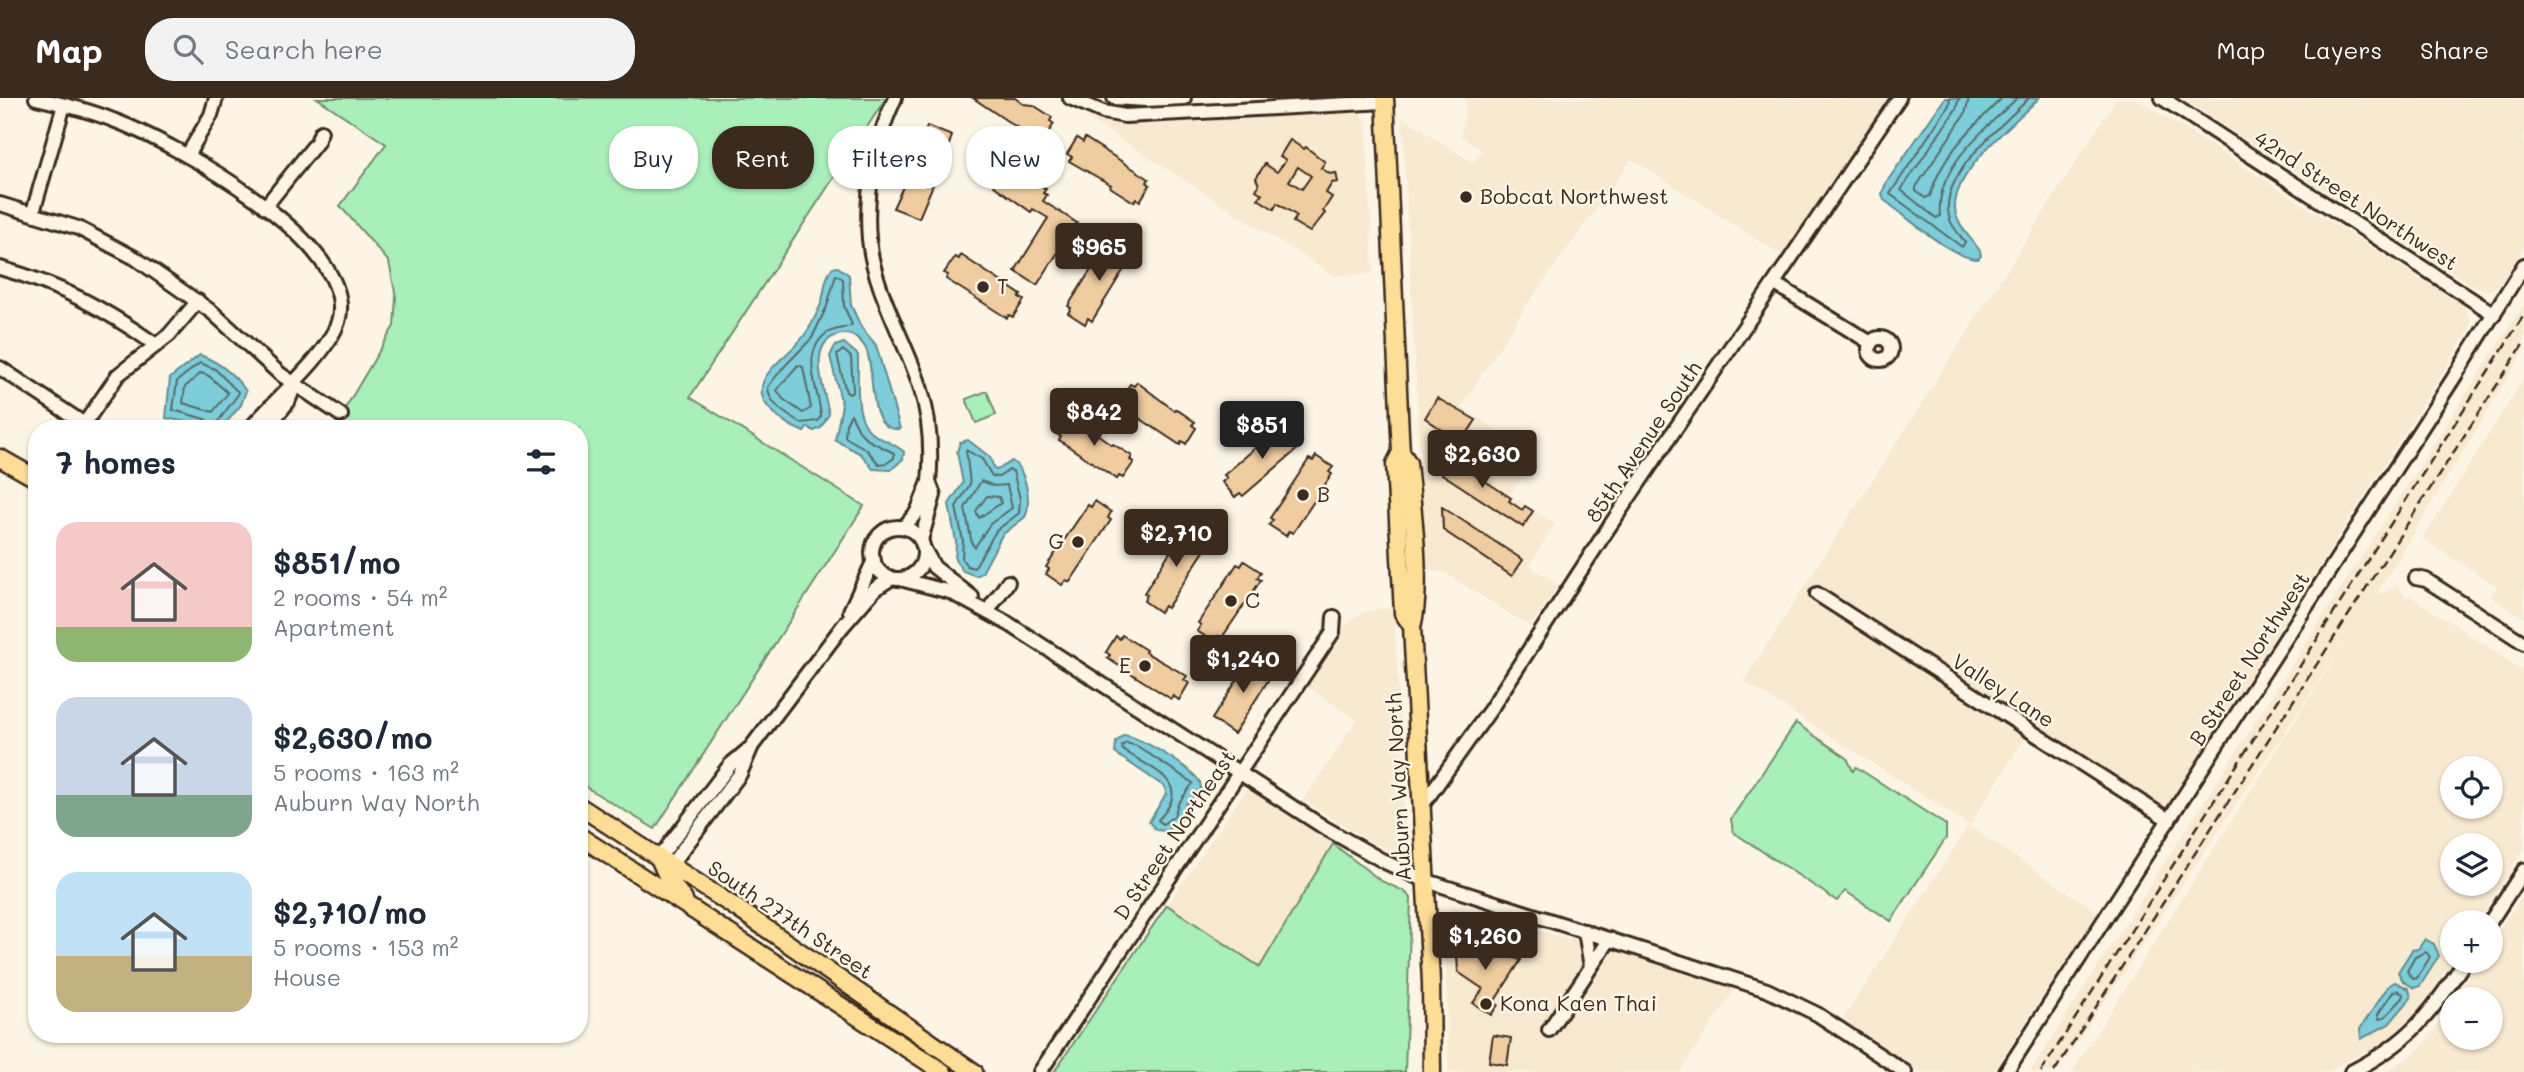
<!DOCTYPE html>
<html lang="en">
<head>
<meta charset="utf-8">
<style>
  :root { --surface:#fff; --page:#f2f2f3; --text:#1f2937; --muted:#747a83; --accent:#3b2a1e }
  body { margin:0; font-family:Mali,sans-serif; background:var(--page); color:var(--text); height:100vh; display:flex; flex-direction:column; font-size:26px; white-space:nowrap }
  * { box-sizing:border-box; margin:0 }
  p { font-size:23px; color:var(--muted) }
  .icon { flex:none; width:38px; height:38px; fill:none; stroke:currentColor; stroke-width:2; stroke-linecap:round; stroke-linejoin:round }
  .map { position:relative; flex:1; overflow:hidden }
  .panel { position:absolute; left:28px; top:322px; width:560px; height:623px; display:flex; flex-direction:column; background:var(--surface); border-radius:28px; box-shadow:0 2px 5px #0004 }
  .panel>* { flex:none }
  .hud { position:absolute; left:609px; top:28px; width:665px; height:63px; display:flex; gap:14px }
  .fabs { position:absolute; left:2440px; top:658px; display:grid; gap:14px }
  .fabs a { display:grid; place-items:center; width:63px; height:63px; border-radius:50%; background:var(--surface); box-shadow:0 2px 5px #0004; font-size:35px }
  .price { position:absolute; translate:-50% -60px; padding:0 16px; border-radius:7px; background:var(--accent); color:#fff; font-size:23px; line-height:46px; filter:drop-shadow(0 2px 4px #0008) }
  .price::after { content:''; position:absolute; left:50%; top:42px; width:21px; height:16px; margin-left:-10px; background:inherit; clip-path:polygon(0 0,100% 0,50% 100%) }
  .price.selected { background:#222; color:#fff }
  ul { padding:0; list-style:none }
  li { display:flex; align-items:center; gap:21px; height:175px; padding:0 28px }
  li span { display:grid; place-items:center; flex:none; width:196px; height:140px; border-radius:21px; color:#555 }
  li>.icon { margin-inline-start:auto }
  span .icon { width:84px; height:84px; fill:#fffc; stroke-width:1 }
  li b { font-size:30px }
  h2 { display:flex; justify-content:space-between; align-items:center; height:84px; padding:0 28px; font-size:30px }
  .pill { padding:0 24px; border-radius:28px; background:var(--surface); box-shadow:0 2px 5px #0004; font-size:24px; line-height:63px }
  .pill.selected { background:var(--accent); color:#fff }
  header { display:flex; align-items:center; gap:42px; box-sizing:border-box; height:98px; padding:0 35px; background:var(--accent); color:#fff }
  header strong { font-size:33px }
  nav { display:flex; gap:38px; margin-inline-start:auto; font-size:24px }
  .search { width:490px; height:63px; background:var(--page); display:flex; align-items:center; gap:18px; box-sizing:border-box; padding:0 24px; border-radius:28px; color:var(--muted); font-size:26px }
  .map>svg:first-child { display:block }
  .built { fill:#f8e9d1; fill-rule:evenodd }
  .green { fill:#a9efba; stroke:#728c6c; stroke-width:2 }
  .water { fill:#7ecdda; stroke:#638c8f; stroke-width:2 }
  .lines { fill:none; stroke-linecap:round; stroke-linejoin:round }
  .shore { stroke:#566b69; stroke-width:2 }
  .building { fill:#f0cda1; stroke:#3b2a1e; stroke-width:2; fill-rule:evenodd }
  .minor-casing { stroke:#3b2a1e; stroke-width:18 }
  .major-casing { stroke:#3b2a1e; stroke-width:21 }
  .minor { stroke:#fcf5e5; stroke-width:12 }
  .major { stroke:#fedd96; stroke-width:16 }
  .rail { stroke:#3b2a1e; stroke-width:2.5; stroke-dasharray:10 5; stroke-linecap:butt }
  .poi-dot { fill:#3b2a1e; stroke:#fcf5e5; stroke-width:2.5 }
  .labels { text-anchor:middle; stroke-width:5; stroke-linejoin:round; paint-order:stroke }
  .poi-label { font-size:21px; fill:#3b2a1e; stroke:#fcf5e5; text-anchor:start }
  .street-label { font-size:21px; fill:#3b2a1e; stroke:#fcf5e5 }
</style>
</head>
<body>
<header>
<strong>Map</strong>
<div class="search"><svg class="icon" aria-label="search" viewBox="0 0 24 24"><circle cx="10" cy="10" r="6"/><path d="M15 15l6 6"/></svg>Search here</div>
<nav><a>Map</a><a>Layers</a><a>Share</a></nav>
</header>
<div class="map">
<svg width="2524" height="974" viewBox="0 0 2524 974">
  <rect width="100%" height="100%" fill="#fcf5e5"/>
  <filter id="ink" filterUnits="userSpaceOnUse"><feTurbulence type="fractalNoise" baseFrequency=".0143" numOctaves="2"/><feDisplacementMap in="SourceGraphic" scale="14" xChannelSelector="R" yChannelSelector="G"/><feConvolveMatrix kernelMatrix="1 2 1 2 8 2 1 2 1" color-interpolation-filters="sRGB"/></filter>
  <g filter="url(#ink)">
    <g class="built">
      <path d="M1466,0h424l-104,160 -154,-99 -106,147 -65,101 55,35 -13,20 20,13 -13,20 45,29 -26,41 30,20 -29,42 -84,-54 -20,-4 -24,-453 71,47 9,-13 -21,-14z"/>
      <path d="M2117,0h18l329,208 7,14 -1,9 -282,444 -26,53 -137,-88 -56,88 129,86 -105,160h-73l-78,-51 127,-196 -225,-144z"/>
      <path d="M2181,0h343v149l-25,39 -10,4 -11,-1z"/>
      <path d="M1354,14l5,1 7,9 7,152 -39,2 -248,-159 67,8z"/>
      <path d="M2524,206v47l-149,246 22,-12 7,10 8,2 112,74v178l-47,73h-25v39l-49,71 -76,40h-255l279,-439 -294,439h-27zM2452,670h38v39h-38zM2452,747h38v39h-38z"/>
      <path d="M2524,280v240l-33,-21 6,-11 -74,-47z"/>
      <path d="M1390,510l4,7 8,134 3,105 -2,3 -35,-17 -65,-40 54,-80 -51,-34 38,-58 11,-11 16,-7z"/>
      <path d="M1248,689l85,57 -73,123 -93,-62z"/>
      <path d="M2524,795v179h-139l22,-13 18,-15 27,-41v35h38v-39h-36l25,-38h11v-17z"/>
      <path d="M1457,810l113,31 12,-14 162,51 -64,96h-232l-3,-154 6,-8z"/>
    </g>
    <g class="green">
      <path d="M317,0h569l-196,299 174,109 -209,323 -76,-46v-354h-246l61,-103 2,-29 -7,-35 -49,-56 46,-62z"/>
      <path d="M987,293l9,24 -20,8 -10,-24z"/>
      <path d="M1796,625l51,35 6,13 3,-4 90,58v13l-55,83 -46,-30 -8,10 -104,-69 -2,-13z"/>
      <path d="M1333,746l48,37 23,10 7,7 -6,174h-351l113,-167 93,62z"/>
    </g>
    <g class="water">
      <path d="M1945,0h94c-25,26 -93,77 -83,117 4,14 17,25 24,36l1,5 -3,3c-26,0 -72,-43 -94,-59l-2,-6 4,-11z"/>
      <path d="M838,169l11,8 2,30 10,22 15,18 24,84c-36,4 -23,-62 -35,-82 -5,-8 -13,-14 -23,-13 -38,6 -17,57 -13,80l-8,14 -7,3 -6,-4 -4,5c-13,-5 -27,-15 -36,-25 -24,-30 25,-52 38,-74 6,-8 11,-20 15,-29 4,-12 3,-26 11,-36z"/>
      <path d="M844,245l14,12c1,23 -6,66 17,80 9,6 21,9 29,17l-1,7 -12,11 -18,-1 -12,-15 -26,-14 7,-35 -12,-49 5,-10z"/>
      <path d="M200,257c19,7 34,19 46,36l-5,14 -20,24 -55,-11 4,-40z"/>
      <path d="M968,342l22,17 4,12 3,1 15,-9c14,9 20,41 13,56l-23,18 -20,38 -6,3 -13,-5 -8,-11 1,-18 -7,-38 14,-21 -6,-31 3,-10z"/>
      <path d="M1124,637c20,4 65,31 76,47l1,7 -15,15 -6,17 -14,10 -10,-1 -7,-8 17,-28 -1,-7 -50,-34 1,-11z"/>
      <path d="M2425,841l9,5 5,12 -19,30 -6,2 -11,-7 -5,-9 14,-22 6,-1z"/>
      <path d="M2395,884l14,7 2,9 -22,26 -28,15 -1,-10 29,-44z"/>
    </g>
    <g class="lines">
      <g class="shore">
        <path d="M1950,0l-1,7 -59,89 72,53 3,-5c-5,-7 -12,-14 -15,-22 -15,-44 53,-94 79,-122"/>
        <path d="M1959,0l-3,11 -55,81 35,28 4,-2c-5,-50 46,-87 77,-118"/>
        <path d="M1969,0l-4,16 -49,73v4l9,7 5,-2c12,-42 42,-68 72,-98"/>
        <path d="M836,177l7,4 1,27 8,19c-7,4 -17,3 -25,8 -28,20 -8,57 -6,83l-3,5 -17,2c-14,-8 -33,-19 -33,-36l13,-17 31,-32 15,-32z"/>
        <path d="M843,252l8,7 2,34 -3,3 -4,-2 -9,-37z"/>
        <path d="M200,265l15,6 24,24 -25,34 -9,-8 -32,-9 4,-29z"/>
        <path d="M798,267l5,2 8,41 -8,5 -20,-14 -6,-9z"/>
        <path d="M201,275l8,3 19,17 -15,19 -30,-9 2,-16z"/>
        <path d="M851,316l9,18 8,8 26,13v5l-7,5 -8,1 -13,-15 -21,-12 1,-13z"/>
        <path d="M966,352l16,9 10,17 7,1 10,-7 4,1 7,28 -1,14 -23,18 -22,37 -7,-2 -5,-7 1,-18 -7,-34 14,-23z"/>
        <path d="M981,383l13,5 13,-1 5,23 -22,16 -15,23 -3,-3 -7,-36z"/>
        <path d="M987,398l12,1 2,6 -22,15 -3,-7z"/>
        <path d="M1126,645l11,3 56,37 -15,21 -4,12 -11,8 -5,-4c38,-38 -7,-51 -35,-70l-1,-4z"/>
        <path d="M2426,854l4,5 -13,21 -4,1 -6,-8 8,-14z"/>
        <path d="M2397,892l6,4v4l-19,20 -5,1 -1,-5 15,-22z"/>
      </g>
    </g>
    <g class="building">
      <path d="M973,0h42l8,6 10,1 19,12 -2,4 4,3 -11,16 -4,-3 -2,4z"/>
      <path d="M927,28l25,10 -4,11 -4,-1 -5,14 4,1 -24,57 -26,-10 15,-32 -3,-1 10,-25 5,2z"/>
      <path d="M1077,40l6,4 2,-4 64,41 -2,3 3,3 -10,16 -4,-3 -2,4 -24,-15 1,-2 -42,-24 3,-4 -5,-3z"/>
      <path d="M1290,42l14,9 2,-2 19,15 -4,6 9,6 6,-1 2,9 -6,1 -6,10 6,4 -9,14 2,2 -15,19 -17,-10 4,-6 -20,-13 -3,6 -16,-10 4,-5 -6,-4 3,-5 -3,-7 9,-14 12,8 9,-12 -6,-4zM1298,69l13,9 -9,13 -13,-8z"/>
      <path d="M987,53l59,38 -3,4 4,2 -4,6 34,22 -40,62 -22,-14 33,-53 -15,-9 -2,3 -37,-26 7,-17 -21,-8z"/>
      <path d="M1113,144l17,11 -4,5 3,3 -37,60 -4,-3 -3,6 -17,-11 3,-5 -3,-2 38,-60 3,2z"/>
      <path d="M961,157l60,40 -2,2 5,3 -11,17 -4,-2 -2,3 -61,-39 2,-4 -4,-2 11,-16 4,2z"/>
      <path d="M1137,284l38,29 1,-2 19,13 -3,3 4,3 -10,16 -4,-3 -2,4 -59,-39 2,-4 -3,-2 10,-16 4,2z"/>
      <path d="M1437,300l39,22 -15,23 -36,-25z"/>
      <path d="M1065,318l6,5 3,-4 38,28 1,-1 19,12 -2,4 4,2 -11,16 -4,-2 -2,3 -58,-39 2,-3 -7,-5z"/>
      <path d="M1281,328l3,4 5,-4 13,15 -4,4 2,2 -57,49 -3,-3 -5,4 -13,-15 5,-4 -3,-3z"/>
      <path d="M1438,352l73,48 -2,3 13,9 3,-4 8,5 -10,16 -84,-55z"/>
      <path d="M1316,358l17,11 -4,5 3,2 -39,59 -4,-2 -3,5 -17,-11 4,-5 -3,-2 39,-59 4,2z"/>
      <path d="M1095,403l16,11 -3,6 3,2 -41,62 -4,-2 -4,5 -16,-11 3,-5 -3,-2 42,-62 3,2z"/>
      <path d="M1442,409l81,53 -11,16 -69,-46z"/>
      <path d="M1192,430l17,10 -4,5 3,2 -41,63 -3,-2 -4,6 -16,-11 3,-6 -3,-2 40,-63 4,3z"/>
      <path d="M1244,463l17,11 -4,6 4,2 -40,59 -3,-3 -4,6 -17,-11 4,-6 -3,-2 39,-59 4,2z"/>
      <path d="M1122,537l24,15 -1,2 42,24 -3,4 5,3 -10,17 -6,-4 -2,3 -64,-41 3,-3 -4,-3 10,-16 4,3z"/>
      <path d="M1252,559l22,14 -40,63 -22,-15z"/>
      <path d="M1456,841l65,21 -27,42 4,3 -7,10 -18,-12 10,-14 -25,-17z"/>
      <path d="M1493,937l18,3 -4,27 -18,-3z"/>
    </g>
    <g class="lines">
      <defs>
        <g id="minor">
          <path d="M36,0c26,6 52,12 77,22 59,22 249,124 225,202 -12,36 -64,77 -88,107"/>
          <path d="M895,0c-20,43 -30,93 -26,141 4,49 36,101 51,147 10,32 12,64 9,96"/>
          <path d="M1070,0l33,14 22,4 260,-14"/>
          <path d="M1114,0l32,2 38,-2"/>
          <path d="M2162,0l332,216"/>
          <path d="M188,56l23,-39 5,-17"/>
          <path d="M0,106l78,24 57,30 77,54 68,62 61,41"/>
          <path d="M265,109l52,-65 4,-10"/>
          <path d="M33,114l31,-107"/>
          <path d="M0,170c61,17 105,41 156,77"/>
          <path d="M1775,186l96,59"/>
          <circle cx="1880" cy="251" r="11"/>
          <path d="M0,270l92,61"/>
          <path d="M85,325l33,-48 51,-40 29,-34"/>
          <path d="M266,331l22,-27 7,-17"/>
          <path d="M904,429l13,-15 12,-30 5,13 -13,45"/>
          <circle cx="898" cy="455" r="26"/>
          <path d="M924,451l10,18 38,30"/>
          <path d="M2416,480l10,2 98,63"/>
          <path d="M900,481l50,13 59,32 316,204 60,34 39,18 343,110 50,24 88,58"/>
          <path d="M1817,496l352,226"/>
          <path d="M989,511l19,-27"/>
          <path d="M850,513l24,-51"/>
          <path d="M1421,709l69,-97 117,-180 292,-432"/>
          <path d="M659,760l71,-93 19,-16"/>
          <path d="M671,767l69,-91 12,-28 90,-119 33,-38 17,-11"/>
          <path d="M2490,824l34,-52"/>
          <path d="M1585,833l6,36 19,-28"/>
          <path d="M1549,932l42,-63"/>
          <path d="M1040,974l293,-440 1,-15"/>
          <path d="M2006,974l447,-693 71,-114"/>
          <path d="M2351,974c59,-30 79,-57 114,-111"/>
        </g>
        <g id="major">
          <path d="M1385,0l15,336 1,18 -6,12 8,149 9,13"/>
          <path d="M1401,354l7,11c4,41 15,126 4,163l19,356 1,90"/>
          <path d="M0,360l37,21"/>
          <path d="M579,708l159,103 236,163"/>
          <path d="M579,738l364,236"/>
          <path d="M659,760l8,18 17,24"/>
        </g>
      </defs>
      <use href="#minor" class="minor-casing"/>
      <use href="#major" class="major-casing"/>
      <use href="#minor" class="minor"/>
      <use href="#major" class="major"/>
      <g class="rail">
        <path d="M2041,974l483,-757"/>
        <path d="M2054,974l470,-729"/>
      </g>
    </g>
  </g>
  <g class="poi-dot">
    <circle cx="1466" cy="99" r="7"/>
    <circle cx="983" cy="189" r="7"/>
    <circle cx="1303" cy="397" r="7"/>
    <circle cx="1078" cy="444" r="7"/>
    <circle cx="1231" cy="503" r="7"/>
    <circle cx="1145" cy="568" r="7"/>
    <circle cx="1486" cy="906" r="7"/>
  </g>
  <g class="labels">
    <g class="poi-label">
      <text x="1480" y="106">Bobcat Northwest</text>
      <text x="997" y="196">T</text>
      <text x="1317" y="404">B</text>
      <text x="1064" y="451" text-anchor="end">G</text>
      <text x="1245" y="510">C</text>
      <text x="1131" y="575" text-anchor="end">E</text>
      <text x="1500" y="913">Kona Kaen Thai</text>
    </g>
    <g class="street-label">
      <text transform="translate(2356 103) rotate(33)" y="7">42nd Street Northwest</text>
      <text transform="translate(1644 344) rotate(-56)" y="7">85th Avenue South</text>
      <text transform="translate(2250 561) rotate(-57)" y="7">B Street Northwest</text>
      <text transform="translate(2003 593) rotate(33)" y="7">Valley Lane</text>
      <text transform="translate(1399 689) rotate(-93)" y="7">Auburn Way North</text>
      <text transform="translate(1175 737) rotate(-56)" y="7">D Street Northeast</text>
      <text transform="translate(790 822) rotate(34)" y="7">South 277th Street</text>
    </g>
  </g>
</svg>
<div class="fabs">
<a><svg class="icon" aria-label="locate" viewBox="0 0 24 24"><circle cx="12" cy="12" r="6"/><path d="M12 2v4M12 18v4M2 12h4M18 12h4"/></svg></a>
<a><svg class="icon" aria-label="layers" viewBox="0 0 24 24"><path d="M12 4l9 5-9 5-9-5zM3 14l9 5 9-5"/></svg></a>
<a>+</a>
<a>−</a>
</div>
<b class="price" style="left:1099px;top:185px">$965</b>
<b class="price" style="left:1094px;top:350px">$842</b>
<b class="price selected" style="left:1262px;top:363px">$851</b>
<b class="price" style="left:1482px;top:392px">$2,630</b>
<b class="price" style="left:1176px;top:471px">$2,710</b>
<b class="price" style="left:1243px;top:597px">$1,240</b>
<b class="price" style="left:1485px;top:874px">$1,260</b>
<div class="hud">
<a class="pill">Buy</a>
<a class="pill selected">Rent</a>
<a class="pill">Filters</a>
<a class="pill">New</a>
</div>
<section class="panel">
<h2>7 homes<svg class="icon" aria-label="filters" viewBox="0 0 24 24"><path d="M4 7h16M4 17h16"/><circle cx="9" cy="7" r="2"/><circle cx="15" cy="17" r="2"/></svg></h2>
<ul>
<li><span style="background:linear-gradient(#f6c9c9 75%,#8fb573 0)"><svg class="icon" aria-label="home" viewBox="0 0 24 24"><path d="M3 11l9-7 9 7M6 9v11h12V9"/></svg></span><div><b>$851/mo</b><p>2 rooms · 54 m²</p><p>Apartment</p></div></li>
<li><span style="background:linear-gradient(#c9d6e8 70%,#7fa58c 0)"><svg class="icon" aria-label="home" viewBox="0 0 24 24"><path d="M3 11l9-7 9 7M6 9v11h12V9"/></svg></span><div><b>$2,630/mo</b><p>5 rooms · 163 m²</p><p>Auburn Way North</p></div></li>
<li><span style="background:linear-gradient(#bfe0f5 60%,#c2b280 0)"><svg class="icon" aria-label="home" viewBox="0 0 24 24"><path d="M3 11l9-7 9 7M6 9v11h12V9"/></svg></span><div><b>$2,710/mo</b><p>5 rooms · 153 m²</p><p>House</p></div></li>
</ul>
</section>
</div>
</body>
</html>
